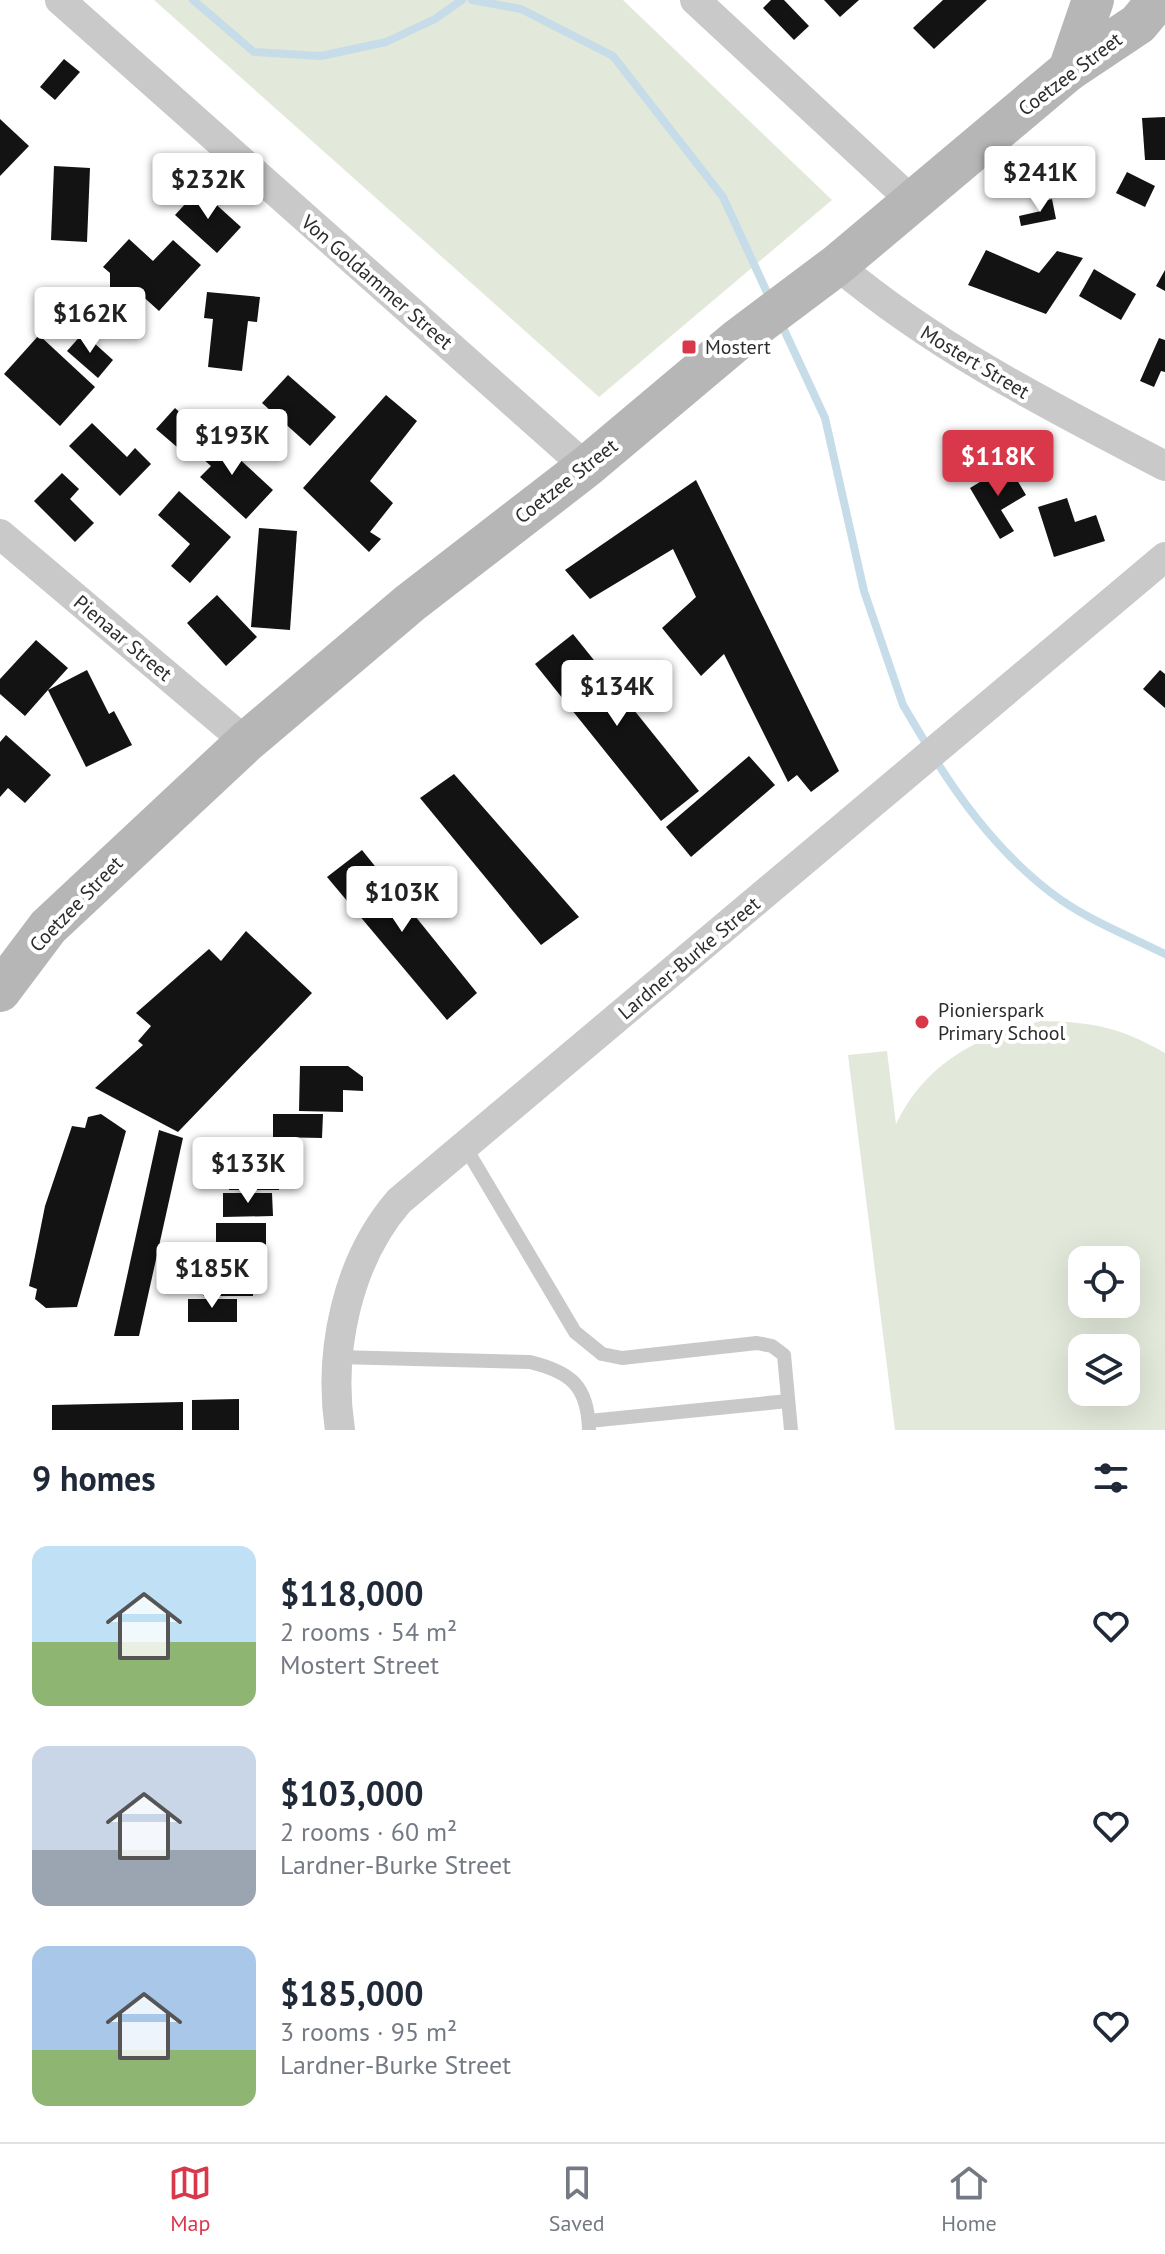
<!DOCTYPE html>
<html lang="en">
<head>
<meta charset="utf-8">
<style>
  :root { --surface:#fff; --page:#f2f2f3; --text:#1f2937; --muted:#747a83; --line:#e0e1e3; --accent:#d9384b }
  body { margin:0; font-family:"PT Sans",sans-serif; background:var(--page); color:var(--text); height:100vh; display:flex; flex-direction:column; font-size:30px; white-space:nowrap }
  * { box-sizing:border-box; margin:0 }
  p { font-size:26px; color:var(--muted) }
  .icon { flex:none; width:44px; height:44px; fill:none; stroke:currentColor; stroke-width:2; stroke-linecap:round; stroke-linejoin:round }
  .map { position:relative; height:1430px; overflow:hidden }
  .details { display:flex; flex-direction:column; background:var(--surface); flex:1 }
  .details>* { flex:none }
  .tools { position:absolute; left:1068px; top:1246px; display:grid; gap:16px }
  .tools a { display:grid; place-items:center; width:72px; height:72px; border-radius:16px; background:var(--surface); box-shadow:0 8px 32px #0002; font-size:40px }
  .price { position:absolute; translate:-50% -68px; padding:0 18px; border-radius:8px; background:#fff; color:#222; font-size:26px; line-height:52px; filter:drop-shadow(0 2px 4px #0008) }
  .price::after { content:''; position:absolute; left:50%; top:48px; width:24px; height:18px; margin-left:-12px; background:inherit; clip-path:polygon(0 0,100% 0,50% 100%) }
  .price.active { background:var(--accent); color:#fff }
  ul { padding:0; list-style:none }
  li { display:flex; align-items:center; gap:24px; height:200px; padding:0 32px }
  li span { display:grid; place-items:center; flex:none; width:224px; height:160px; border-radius:16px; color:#555 }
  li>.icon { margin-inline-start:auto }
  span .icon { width:96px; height:96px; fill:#fffc; stroke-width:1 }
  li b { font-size:34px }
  h2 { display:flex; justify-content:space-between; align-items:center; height:96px; padding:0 32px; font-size:34px }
  .dock { display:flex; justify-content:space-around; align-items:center; height:112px; border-top:2px solid var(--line); background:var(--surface); font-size:22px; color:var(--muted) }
  .dock a { display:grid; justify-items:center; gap:4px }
  .dock .active { color:var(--accent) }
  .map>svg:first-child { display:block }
  .green { fill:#e2e9da; fill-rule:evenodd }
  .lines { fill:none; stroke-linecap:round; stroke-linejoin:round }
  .stream { stroke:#c6dce8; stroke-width:8 }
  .building { fill:#131313 }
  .lane { stroke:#c9c9c9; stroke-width:14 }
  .street { stroke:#c9c9c9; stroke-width:30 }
  .secondary { stroke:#b6b6b6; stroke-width:42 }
  .poi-dot { fill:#d9384b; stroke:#fff; stroke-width:3 }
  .labels { text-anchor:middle; stroke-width:8; stroke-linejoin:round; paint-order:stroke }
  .street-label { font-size:20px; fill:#2c2c2c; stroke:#fff }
  .poi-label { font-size:20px; fill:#2c2c2c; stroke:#fff; text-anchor:start }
</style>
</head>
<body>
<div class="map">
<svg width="1165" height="1430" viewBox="0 0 1165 1430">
  <rect width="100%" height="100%" fill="#fff"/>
  <g class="green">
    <path d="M154,0h469l209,200 -233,197z"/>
    <path d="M1041,1021c52,1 79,6 124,32v377h-270l-47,-375 39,-4 9,73c30,-62 82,-88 145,-103zM1126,1260v44h-44v-44zM1126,1348v44h-44v-44z"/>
  </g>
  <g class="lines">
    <g class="stream">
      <path d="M193,0l61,52 67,4 65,-14 49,-23 27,-19"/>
      <path d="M472,0l49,9 92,47 110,141 48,104"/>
      <path d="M780,321l45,97 39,173 39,114 25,42"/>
      <path d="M935,759c33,53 75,105 126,141 32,22 70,37 104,54"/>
    </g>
  </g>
  <g class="building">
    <path d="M771,0h13l25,26 -15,14 -31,-32z"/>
    <path d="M824,0h35l-19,17z"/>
    <path d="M943,0h44l-53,49 -21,-21z"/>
    <path d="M64,59l16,13 -25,28 -15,-13z"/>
    <path d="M1165,117v43h-20l-3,-42z"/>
    <path d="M0,119l29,27 -29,30z"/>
    <path d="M54,166l36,2 -3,74 -36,-2z"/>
    <path d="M1127,172l28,14 -10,21 -29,-14z"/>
    <path d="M199,189l42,38 -24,26 -42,-38z"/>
    <path d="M1052,199l4,20 -35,7 -2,-10 22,-5 -2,-9z"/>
    <path d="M129,239l24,22 20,-21 28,25 -42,46 -21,-19 -16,17 21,20 -10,10 -31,-31 8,-6v-29l-7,-6z"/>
    <path d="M986,250l53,23 18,-22 26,7 -37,56 -78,-29z"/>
    <path d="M1094,269l42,25 -15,26 -42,-24z"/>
    <path d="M1165,270v21l-9,-5z"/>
    <path d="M207,292l53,5 -3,25 -9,-1 -6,50 -34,-4 5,-48 -9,-1z"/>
    <path d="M83,333l30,27 -15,18 -31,-27z"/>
    <path d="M39,335l56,52 -35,39 -56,-52z"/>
    <path d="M1159,338l6,2v32l-4,-1 -7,16 -14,-6z"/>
    <path d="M288,375l48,42 -26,29 -48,-43z"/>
    <path d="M386,395l31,26 -47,60 23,22 -23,29 11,7 -12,13 -66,-64z"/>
    <path d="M175,408l27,25 -18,20 -28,-24z"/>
    <path d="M92,423l35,34 8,-9 16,16 -31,32 -51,-50z"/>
    <path d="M211,433l62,57 -27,29 -46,-42 11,-11 -17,-15z"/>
    <path d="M1008,465l18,30 -25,15 13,21 -14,8 -30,-51z"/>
    <path d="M62,473l17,16 -9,10 24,24 -19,19 -41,-41z"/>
    <path d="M696,480l143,291 -28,21 -14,-17 -9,7 -64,-128 -23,22 -39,-48 34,-31 -23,-48 -83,50 -25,-29z"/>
    <path d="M179,491l52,46 -41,46 -19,-17 19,-22 -32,-29z"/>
    <path d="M1067,498l8,24 21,-7 9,26 -51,16 -16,-50z"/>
    <path d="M259,528l38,3 -7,99 -39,-3z"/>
    <path d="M217,595l40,42 -31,29 -39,-43z"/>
    <path d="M573,634l126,157 -38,30 -126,-157z"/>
    <path d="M36,640l32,28 -20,22 39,-20 22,44 5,-3 18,34 -46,22 -38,-77 -23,26 -25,-22v-15z"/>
    <path d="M1160,670l5,4v34l-22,-19z"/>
    <path d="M6,735l45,40 -26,28 -17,-15 -8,9v-55z"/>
    <path d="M749,756l26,29 -84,72 -25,-30z"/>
    <path d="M454,774l125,143 -38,28 -121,-147z"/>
    <path d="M362,850l115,143 -30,27 -120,-143z"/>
    <path d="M246,931l66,62 -134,139 -83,-44 48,-43 -5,-4 13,-15 -15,-13 73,-64 12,12z"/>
    <path d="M300,1066h48l15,11v14l-20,-1v22l-44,-1z"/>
    <path d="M101,1114l25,17 -49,176 -31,1 -11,-9 2,-10 -8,-3 16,-80 27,-80 13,2 3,-11z"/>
    <path d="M273,1114h50l-1,24 -49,-1z"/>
    <path d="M159,1130l24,8 -44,198h-25z"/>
    <rect x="246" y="1141" width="50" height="23"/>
    <path d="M279,1167v23h-50v-22z"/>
    <path d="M223,1193h49l1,23 -50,1z"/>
    <path d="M216,1223h50v22l-50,1z"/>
    <path d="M261,1247v23l-50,1v-23z"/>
    <path d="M253,1273v23h-50v-22z"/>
    <rect x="188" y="1299" width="49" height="23"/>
    <path d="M239,1399v31h-47v-30z"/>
    <path d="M183,1402v28h-131v-25z"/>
  </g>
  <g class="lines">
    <g class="lane">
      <path d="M464,1145l111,187 27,22 20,4 135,-15 15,3 12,9 7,75"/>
      <path d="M337,1357l193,5c41,10 58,24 59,68"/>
      <path d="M589,1421l199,-20"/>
    </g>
    <g class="street">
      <path d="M60,0l526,467"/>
      <path d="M695,0l218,202"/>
      <path d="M837,265c100,84 213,141 328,201"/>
      <path d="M0,534l246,208"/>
      <path d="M340,1430c-12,-78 7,-169 59,-229l766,-644"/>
    </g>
    <g class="secondary">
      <path d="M1069,70l24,-70"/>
      <path d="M0,991l48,-64 198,-185 164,-139 176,-136 151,-127 100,-75 232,-195 69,-46 20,-24"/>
    </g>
  </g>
  <g class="poi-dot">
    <rect x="681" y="339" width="16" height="16" rx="4"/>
    <circle cx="922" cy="1022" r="8"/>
  </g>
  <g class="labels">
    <g class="street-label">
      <text transform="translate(1070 74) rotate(-37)" y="7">Coetzee Street</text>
      <text transform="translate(377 282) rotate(41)" y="7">Von Goldammer Street</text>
      <text transform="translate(975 362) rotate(31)" y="7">Mostert Street</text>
      <text transform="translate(566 481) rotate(-38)" y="7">Coetzee Street</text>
      <text transform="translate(123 638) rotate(40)" y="7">Pienaar Street</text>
      <text transform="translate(76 904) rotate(-46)" y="7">Coetzee Street</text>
      <text transform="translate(689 958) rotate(-40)" y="7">Lardner-Burke Street</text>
    </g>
    <g class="poi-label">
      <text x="705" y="354">Mostert</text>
      <text x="938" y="1017">Pionierspark<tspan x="938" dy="23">Primary School</tspan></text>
    </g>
  </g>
</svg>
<div class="tools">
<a><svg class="icon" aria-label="locate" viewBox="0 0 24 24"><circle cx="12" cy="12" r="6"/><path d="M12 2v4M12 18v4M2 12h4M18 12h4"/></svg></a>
<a><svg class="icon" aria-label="layers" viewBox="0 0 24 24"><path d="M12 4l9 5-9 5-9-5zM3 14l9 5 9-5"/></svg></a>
</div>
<b class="price" style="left:1040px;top:214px">$241K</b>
<b class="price" style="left:208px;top:221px">$232K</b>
<b class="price" style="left:90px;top:355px">$162K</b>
<b class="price" style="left:232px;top:477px">$193K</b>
<b class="price active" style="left:998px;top:498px">$118K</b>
<b class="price" style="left:617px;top:728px">$134K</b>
<b class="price" style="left:402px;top:934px">$103K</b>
<b class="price" style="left:248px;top:1205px">$133K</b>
<b class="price" style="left:212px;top:1310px">$185K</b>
</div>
<section class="details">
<h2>9 homes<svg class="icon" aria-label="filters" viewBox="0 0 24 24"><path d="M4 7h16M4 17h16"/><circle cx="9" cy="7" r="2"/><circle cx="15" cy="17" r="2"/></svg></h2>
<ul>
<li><span style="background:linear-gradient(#bfe0f5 60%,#8fb573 0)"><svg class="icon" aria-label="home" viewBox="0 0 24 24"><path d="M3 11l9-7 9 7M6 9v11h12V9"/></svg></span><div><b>$118,000</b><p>2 rooms · 54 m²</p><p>Mostert Street</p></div><svg class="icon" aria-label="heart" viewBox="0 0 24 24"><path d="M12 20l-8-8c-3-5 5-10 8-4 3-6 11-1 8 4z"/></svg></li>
<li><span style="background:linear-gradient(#c9d6e8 65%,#9aa5b1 0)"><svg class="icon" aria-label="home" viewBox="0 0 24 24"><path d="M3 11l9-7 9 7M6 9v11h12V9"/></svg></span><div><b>$103,000</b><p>2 rooms · 60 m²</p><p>Lardner-Burke Street</p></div><svg class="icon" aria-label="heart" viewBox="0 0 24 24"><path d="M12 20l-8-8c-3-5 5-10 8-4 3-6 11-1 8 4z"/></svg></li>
<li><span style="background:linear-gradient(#a9c7e8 65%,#8fb573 0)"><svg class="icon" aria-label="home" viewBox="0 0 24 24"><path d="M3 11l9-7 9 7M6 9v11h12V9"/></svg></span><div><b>$185,000</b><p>3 rooms · 95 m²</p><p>Lardner-Burke Street</p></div><svg class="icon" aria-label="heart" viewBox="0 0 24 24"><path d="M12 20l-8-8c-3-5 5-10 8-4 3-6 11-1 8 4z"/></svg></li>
</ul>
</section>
<nav class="dock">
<a class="active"><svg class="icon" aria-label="map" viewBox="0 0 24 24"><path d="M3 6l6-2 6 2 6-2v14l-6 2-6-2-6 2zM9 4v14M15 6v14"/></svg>Map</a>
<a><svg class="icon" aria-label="saved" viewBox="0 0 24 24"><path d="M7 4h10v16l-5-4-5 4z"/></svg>Saved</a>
<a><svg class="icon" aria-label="home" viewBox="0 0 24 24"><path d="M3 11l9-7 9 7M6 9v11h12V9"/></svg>Home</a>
</nav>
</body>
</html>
